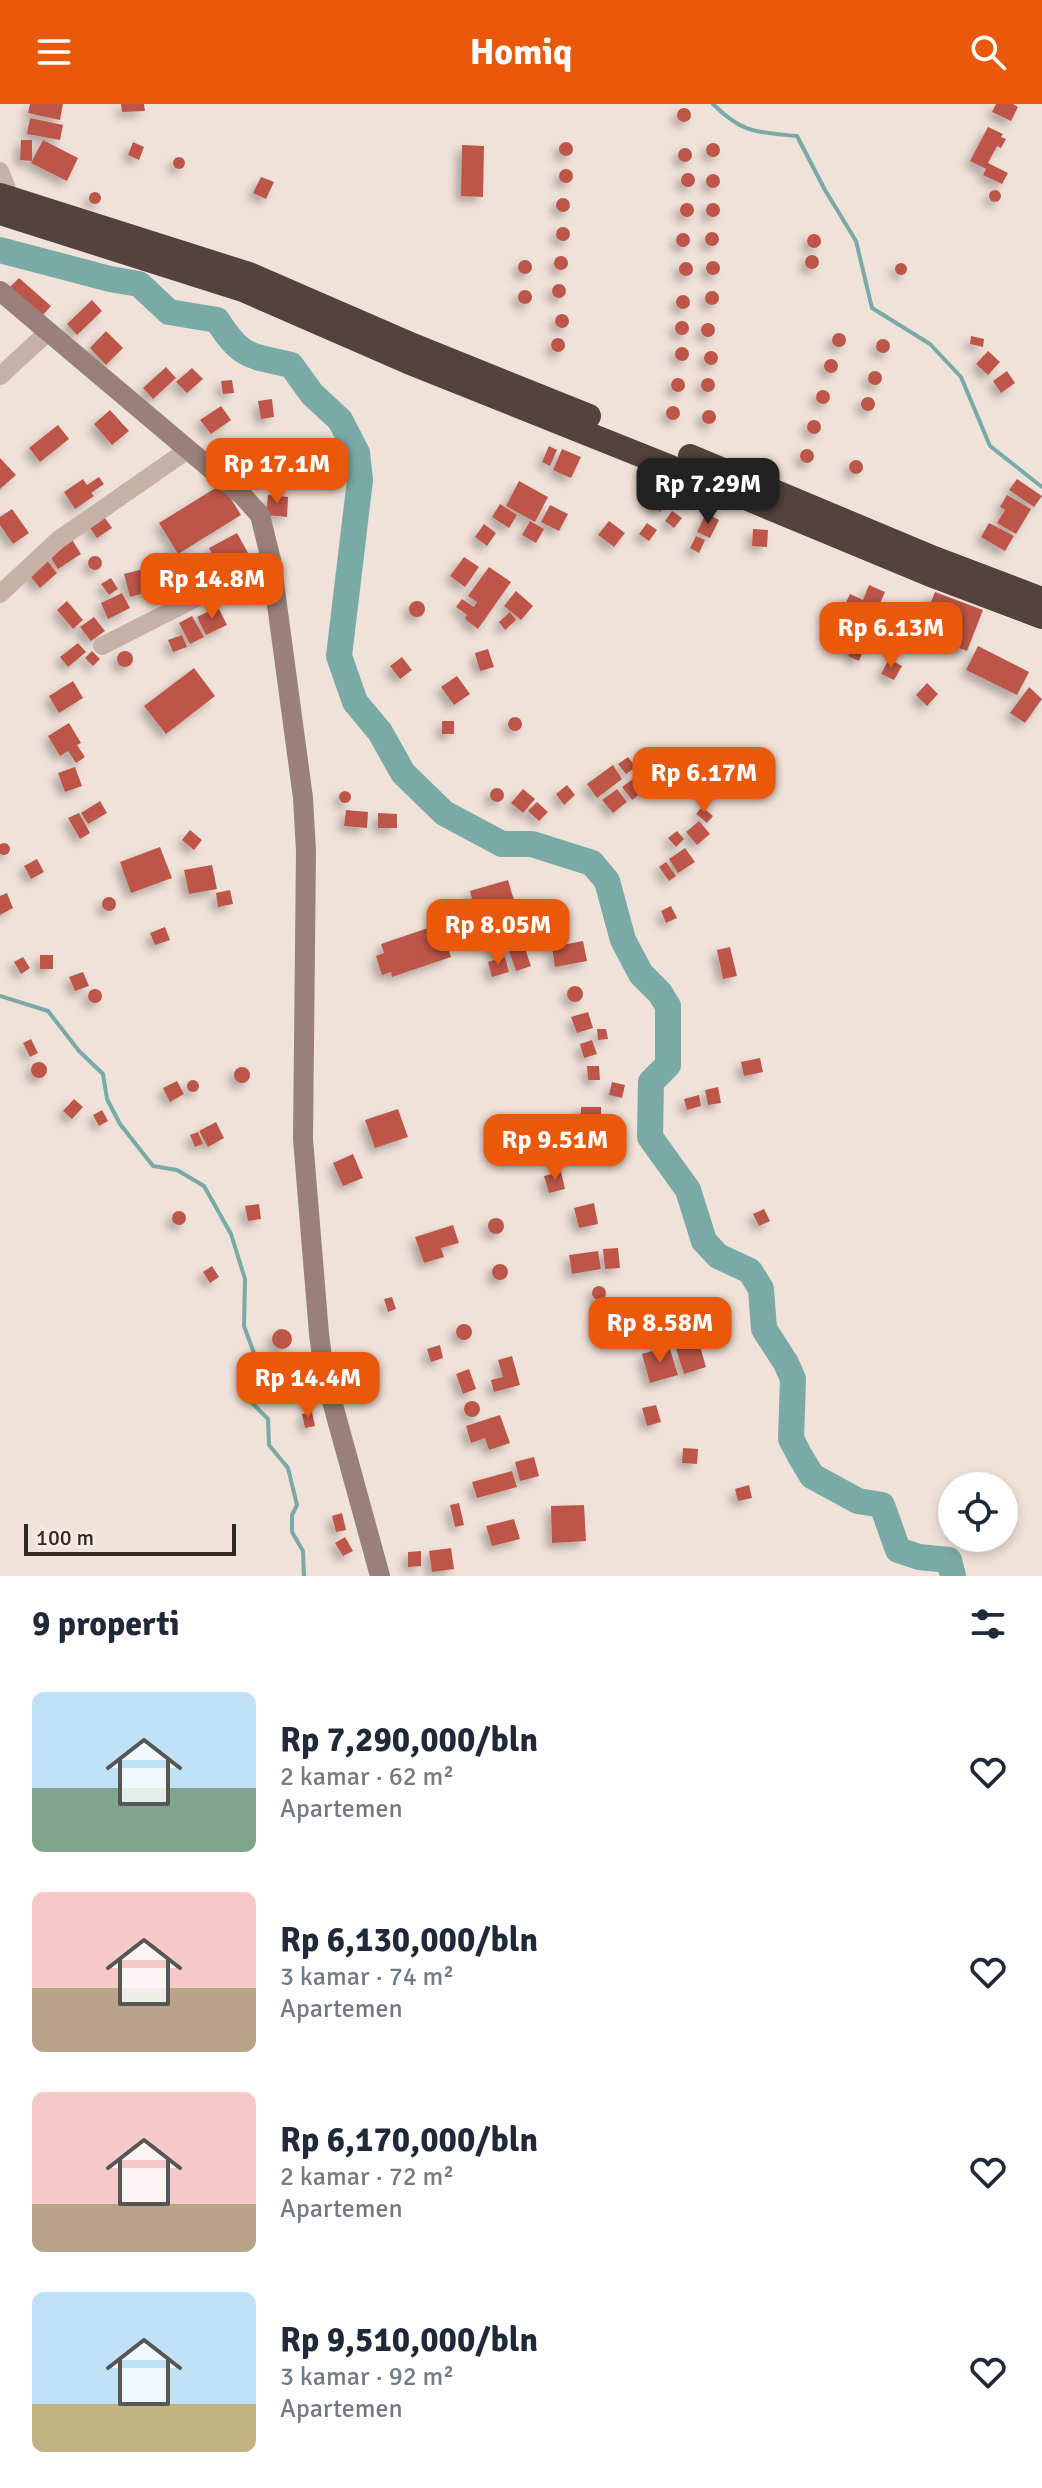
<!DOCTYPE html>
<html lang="id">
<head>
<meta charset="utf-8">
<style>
  :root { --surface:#fff; --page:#f6f6f7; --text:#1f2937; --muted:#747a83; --accent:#ea580c }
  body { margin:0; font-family:Signika,sans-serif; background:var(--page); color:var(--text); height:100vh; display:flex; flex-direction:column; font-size:30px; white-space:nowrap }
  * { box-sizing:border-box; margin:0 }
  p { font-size:26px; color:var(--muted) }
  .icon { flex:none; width:44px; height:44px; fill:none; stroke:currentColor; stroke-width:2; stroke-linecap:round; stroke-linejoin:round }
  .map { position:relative; height:1472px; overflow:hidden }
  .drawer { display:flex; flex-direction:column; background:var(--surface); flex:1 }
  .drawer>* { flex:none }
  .fabs { position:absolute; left:938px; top:1368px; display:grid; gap:16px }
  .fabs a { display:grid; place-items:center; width:80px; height:80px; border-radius:50%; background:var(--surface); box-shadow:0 4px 12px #0003; font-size:40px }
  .scale { position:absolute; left:24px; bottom:20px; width:212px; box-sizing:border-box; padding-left:8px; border:4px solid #322926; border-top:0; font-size:22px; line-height:28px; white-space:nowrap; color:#322926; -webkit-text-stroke:6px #f7ece5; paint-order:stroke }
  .price { position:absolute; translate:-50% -68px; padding:0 18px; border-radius:16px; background:var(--accent); color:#fff; font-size:26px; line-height:52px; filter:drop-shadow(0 2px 4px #0008) }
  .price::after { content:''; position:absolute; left:50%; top:48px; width:24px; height:18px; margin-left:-12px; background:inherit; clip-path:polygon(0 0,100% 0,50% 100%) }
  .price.active { background:#222; color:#fff }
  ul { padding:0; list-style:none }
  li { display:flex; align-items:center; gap:24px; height:200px; padding:0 32px }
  li span { display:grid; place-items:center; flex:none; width:224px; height:160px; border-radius:12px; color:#555 }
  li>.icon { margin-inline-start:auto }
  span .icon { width:96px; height:96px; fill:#fffc; stroke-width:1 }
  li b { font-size:34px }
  h2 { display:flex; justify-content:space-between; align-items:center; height:96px; padding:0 32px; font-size:34px }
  header { display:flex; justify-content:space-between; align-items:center; height:104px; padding:0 32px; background:var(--accent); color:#fff; font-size:36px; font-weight:800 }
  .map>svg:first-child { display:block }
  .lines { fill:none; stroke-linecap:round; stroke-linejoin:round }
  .stream { stroke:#7aaaa6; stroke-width:4 }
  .river { stroke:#7aaaa6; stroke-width:26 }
  .building { fill:#bd5749; filter:url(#shadow) }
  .street { stroke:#c6b1a6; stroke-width:18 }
  .secondary { stroke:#998078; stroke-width:20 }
  .highway { stroke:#53423e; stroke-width:24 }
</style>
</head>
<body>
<header><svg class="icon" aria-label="menu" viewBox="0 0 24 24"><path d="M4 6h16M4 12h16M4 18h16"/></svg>Homiq<svg class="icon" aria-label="search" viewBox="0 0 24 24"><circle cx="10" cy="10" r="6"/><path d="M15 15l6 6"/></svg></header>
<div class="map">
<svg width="1042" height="1472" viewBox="0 0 1042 1472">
  <defs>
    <filter id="shadow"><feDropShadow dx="-5.5" dy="5.5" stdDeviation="4" flood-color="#0004"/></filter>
  </defs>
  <rect width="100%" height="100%" fill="#efe2d9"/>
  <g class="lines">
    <g class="stream">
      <path d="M713,0c30,30 44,28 84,32l28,54 31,51 16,67 58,36 31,33 29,69 52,41"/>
      <path d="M0,892l48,15 31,40 24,23 4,25 13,25 33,42 24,4 27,16 27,48 14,45 -1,47 10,27v20l-10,11 8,19 16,16 1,26 19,23 9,37 -5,10v17l11,19 1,25"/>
    </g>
    <path class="river" d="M0,146l110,29 29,5 30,28 48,8c25,39 32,35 74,45l21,29 28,26 17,33 3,27 -21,176 16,46 25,30 23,41 41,40 58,31h30l60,19 15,18 16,59 18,34 19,19 8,13v59l-17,17 -1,55 38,53 16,51 14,15 32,15 11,18 3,40 22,34 7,16 -2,60 9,17 12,20 46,25 24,4 16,45 21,7 30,3 4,16"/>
  </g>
  <g class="building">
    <path d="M30,0h33l-3,16 -32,-7z"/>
    <path d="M121,0h23l1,7 -23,1z"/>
    <path d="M996,0h17l5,3 -7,14 -19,-9z"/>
    <circle cx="684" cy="11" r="7"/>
    <path d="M30,14l33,7 -3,15 -33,-6z"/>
    <path d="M988,23l15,7 -2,3 5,2 -5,9 -4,-2 -9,17 20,10 -6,11 -19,-9 3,-6 -16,-8z"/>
    <path d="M21,36h11v21l-12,-1z"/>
    <path d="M43,36l35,18 -11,23 -36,-18z"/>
    <path d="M133,38l11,5 -5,13 -11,-5z"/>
    <circle cx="566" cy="45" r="7"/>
    <circle cx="713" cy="46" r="7"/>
    <path d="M462,41l22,1 -1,51 -22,-1z"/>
    <circle cx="685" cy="51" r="7"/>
    <circle cx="179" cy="59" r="6"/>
    <circle cx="566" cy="72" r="7"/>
    <circle cx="688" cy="76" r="7"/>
    <circle cx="713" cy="77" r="7"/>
    <path d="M261,73l13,5 -8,17 -13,-6z"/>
    <circle cx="995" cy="92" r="6"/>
    <circle cx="95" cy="94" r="6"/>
    <circle cx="563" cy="101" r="7"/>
    <circle cx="687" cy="106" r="7"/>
    <circle cx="713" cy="106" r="7"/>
    <circle cx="563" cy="130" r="7"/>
    <circle cx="712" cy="135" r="7"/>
    <circle cx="683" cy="136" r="7"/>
    <circle cx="814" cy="137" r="7"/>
    <circle cx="812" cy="158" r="7"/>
    <circle cx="561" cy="159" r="7"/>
    <circle cx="525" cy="163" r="7"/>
    <circle cx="713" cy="164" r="7"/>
    <circle cx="686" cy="165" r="7"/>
    <circle cx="901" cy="165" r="6"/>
    <path d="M19,174l32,28 -9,10 -33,-28z"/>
    <circle cx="559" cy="187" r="7"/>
    <circle cx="525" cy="193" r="7"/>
    <circle cx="712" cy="194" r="7"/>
    <circle cx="683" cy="198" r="7"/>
    <path d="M92,196l10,11 -25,24 -10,-11z"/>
    <circle cx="562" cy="217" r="7"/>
    <circle cx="682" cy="224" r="7"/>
    <circle cx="708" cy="226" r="7"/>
    <path d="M106,227l17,17 -17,17 -16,-17z"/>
    <circle cx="839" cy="236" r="7"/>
    <path d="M971,232l13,3 -1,8 -13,-3z"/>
    <circle cx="558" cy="241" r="7"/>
    <circle cx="883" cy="242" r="7"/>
    <circle cx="682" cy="250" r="7"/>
    <path d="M988,247l12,11 -12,13 -12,-11z"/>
    <circle cx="711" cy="254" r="7"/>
    <circle cx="831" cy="262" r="7"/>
    <path d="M166,263l10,11 -23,21 -10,-11z"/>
    <path d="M192,264l11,11 -16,14 -11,-11z"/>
    <path d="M1007,267l8,12 -14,10 -8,-12z"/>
    <circle cx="875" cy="274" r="7"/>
    <circle cx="678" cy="281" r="7"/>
    <circle cx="708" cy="281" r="7"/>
    <path d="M232,276l2,13 -11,1 -2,-13z"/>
    <circle cx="823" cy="293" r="7"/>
    <circle cx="868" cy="300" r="7"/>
    <path d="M272,295l2,18 -13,2 -3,-18z"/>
    <path d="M221,302l10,14 -20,14 -11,-14z"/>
    <circle cx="673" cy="309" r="7"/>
    <path d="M110,306l19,21 -17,14 -18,-21z"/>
    <circle cx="709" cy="313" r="7"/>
    <circle cx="814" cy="323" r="7"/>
    <path d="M58,321l11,14 -29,23 -11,-14z"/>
    <path d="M549,342l8,4 -7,16 -8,-4z"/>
    <path d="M562,345l19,8 -10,21 -18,-8z"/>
    <circle cx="807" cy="352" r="7"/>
    <circle cx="271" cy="357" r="9"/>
    <path d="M0,354l16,17 -16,14z"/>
    <circle cx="856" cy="363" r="7"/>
    <path d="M99,373l5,7 -13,9 3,3 -19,13 -11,-17 19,-13 4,6z"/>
    <path d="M1017,375l25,17 -8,11 -25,-17z"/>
    <path d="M519,377l29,16 -13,25 -29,-16z"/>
    <path d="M222,380l19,31 -63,39 -19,-31z"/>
    <path d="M659,385l12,9 -11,14 -12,-10z"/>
    <path d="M268,391l20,2 -1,20 -21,-2z"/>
    <path d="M1007,391l24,14 -15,25 -19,-11 8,-13 -5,-3z"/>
    <path d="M500,400l17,11 -8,13 -17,-11z"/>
    <path d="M550,401l18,9 -9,17 -18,-9z"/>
    <path d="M12,405l17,24 -16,11 -13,-19v-8z"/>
    <path d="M672,407l10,7 -8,10 -9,-7z"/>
    <path d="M706,409l13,7 -9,18 -13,-6z"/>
    <path d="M103,411l9,13 -15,10 -9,-13z"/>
    <path d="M530,417l14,8 -8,14 -14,-8z"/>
    <path d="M609,417l16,12 -11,14 -16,-12z"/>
    <path d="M647,419l10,7 -8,11 -10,-7z"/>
    <path d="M989,419l25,13 -9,15 -24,-14z"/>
    <path d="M484,420l12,9 -9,13 -12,-9z"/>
    <path d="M753,425l15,1 -1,17 -15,-1z"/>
    <path d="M237,429l11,20 -28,15 -11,-20z"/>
    <path d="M696,432l9,4 -6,13 -9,-5z"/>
    <path d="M71,434l10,16 -23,15 -10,-16z"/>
    <path d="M184,452l13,18 -14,9 -13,-18z"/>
    <circle cx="95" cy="459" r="7"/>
    <path d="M464,453l15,10 -14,20 -15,-11z"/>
    <path d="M45,454l12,15 -17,15 -13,-16z"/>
    <path d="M489,463l22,15 -33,47 -13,-10 2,-4 -11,-8 6,-8 12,8 3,-5 -9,-6z"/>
    <path d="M147,464l5,23 -22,6 -6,-23z"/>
    <path d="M111,474l7,11 -9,6 -8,-11z"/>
    <path d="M250,474l4,11 -21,8 -4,-10z"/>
    <path d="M869,481l16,7 -13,29 -29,-12 7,-15 13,6z"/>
    <path d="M516,487l17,15 -12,14 -17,-14z"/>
    <path d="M935,488l48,18 -16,41 -48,-19z"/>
    <path d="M122,489l8,15 -22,11 -7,-16z"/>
    <path d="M67,497l16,19 -10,9 -16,-19z"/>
    <circle cx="417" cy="505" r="8"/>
    <path d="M218,503l9,18 -21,10 -9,-18z"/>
    <path d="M510,508l6,8 -11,10 -6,-8z"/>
    <path d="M843,509l17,7 -7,18 -17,-7z"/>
    <path d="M192,512l12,21 -14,7 -11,-21z"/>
    <path d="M94,513l11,14 -14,10 -11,-14z"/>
    <path d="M182,531l5,12 -14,5 -5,-12z"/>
    <path d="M854,538l11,4 -6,15 -11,-5z"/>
    <path d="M78,539l8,9 -18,15 -8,-10z"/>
    <path d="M978,542l51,26 -12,23 -51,-25z"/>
    <path d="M488,545l6,18 -14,4 -5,-18z"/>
    <path d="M92,547l8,8 -7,7 -8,-8z"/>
    <circle cx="125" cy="555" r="8"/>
    <path d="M402,553l10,13 -12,9 -10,-13z"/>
    <path d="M889,555l13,7 -8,14 -13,-6z"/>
    <path d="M194,564l21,28 -49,38 -22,-28z"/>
    <path d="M457,572l13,18 -16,11 -13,-18z"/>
    <path d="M73,577l10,17 -24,15 -10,-17z"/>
    <path d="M927,579l11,11 -11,12 -11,-11z"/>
    <path d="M1029,583l13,12 -17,24 -15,-10z"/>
    <circle cx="515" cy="620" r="7"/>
    <rect x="442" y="617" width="12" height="13"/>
    <path d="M69,619l12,20 -4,2 8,12 -9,6 -8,-12 -8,5 -12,-20z"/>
    <path d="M628,653l8,10 -10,7 -8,-10z"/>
    <path d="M613,661l9,14 -25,19 -10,-14z"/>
    <path d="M75,663l7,19 -17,6 -7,-19z"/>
    <path d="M641,669l9,13 -18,14 -10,-13z"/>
    <path d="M567,681l8,10 -11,10 -8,-11z"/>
    <circle cx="497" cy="691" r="7"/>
    <path d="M523,685l12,10 -12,14 -12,-10z"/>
    <path d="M617,685l10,13 -14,11 -11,-13z"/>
    <circle cx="345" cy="693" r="6"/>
    <path d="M100,697l7,12 -19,11 -7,-11z"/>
    <path d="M537,698l11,10 -9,9 -11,-10z"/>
    <path d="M702,703l11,9 -6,7 -11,-9z"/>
    <path d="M346,706l22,2 -1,16 -23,-2z"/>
    <path d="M79,709l11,20 -10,6 -12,-21z"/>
    <path d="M378,709l19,1v14h-19z"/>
    <path d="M699,717l11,13 -13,11 -11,-13z"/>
    <path d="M190,726l12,10 -8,10 -12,-10z"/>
    <path d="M677,727l7,8 -8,8 -8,-9z"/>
    <circle cx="4" cy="745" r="6"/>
    <path d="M160,743l12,31 -41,15 -11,-31z"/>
    <path d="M685,744l10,14 -17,11 -9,-14z"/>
    <path d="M37,755l7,13 -13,7 -7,-13z"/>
    <path d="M666,758l10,14 -7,5 -10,-14z"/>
    <path d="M212,761l5,24 -28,5 -5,-24z"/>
    <path d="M508,776l10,34 -39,10 -9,-33z"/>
    <path d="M230,786l3,14 -15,3 -2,-14z"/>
    <path d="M7,789l6,15 -13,7v-19z"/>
    <circle cx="109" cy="800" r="7"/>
    <path d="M671,802l6,12 -11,5 -5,-12z"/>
    <path d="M440,820l11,33 -59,20 -1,-5 -9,3 -6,-19 8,-3 -3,-9z"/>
    <path d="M165,823l5,13 -15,5 -5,-12z"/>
    <path d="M499,823l5,13 -18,6 -4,-13z"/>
    <path d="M522,836l9,26 -15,5 -9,-26z"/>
    <path d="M583,837l4,20 -32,6 -3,-20z"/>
    <path d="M502,840l3,9 -12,4 -3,-9z"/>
    <path d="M730,843l7,29 -14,3 -6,-29z"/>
    <rect x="40" y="851" width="13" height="14"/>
    <path d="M23,853l7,11 -9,6 -7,-12z"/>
    <path d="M505,853l4,15 -17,5 -4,-15z"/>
    <path d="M83,868l6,14 -14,5 -6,-14z"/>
    <circle cx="575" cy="890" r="8"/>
    <circle cx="95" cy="892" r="7"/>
    <path d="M588,908l5,16 -16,5 -6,-16z"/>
    <path d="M597,925h9l2,10 -10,1z"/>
    <path d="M31,935l7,14 -8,4 -7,-14z"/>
    <path d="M592,936l5,14 -13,4 -4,-14z"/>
    <path d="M760,954l3,14 -19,4 -3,-14z"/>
    <circle cx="39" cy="966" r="8"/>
    <path d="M587,962h12l1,14h-12z"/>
    <circle cx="242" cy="971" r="8"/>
    <circle cx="193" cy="982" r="6"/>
    <path d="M177,977l7,13 -14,8 -7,-14z"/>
    <path d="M612,978l13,3 -3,13 -13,-3z"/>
    <path d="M718,983l3,16 -13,2 -3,-15z"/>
    <path d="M699,991l2,11 -14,4 -3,-11z"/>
    <path d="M74,995l9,8 -11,12 -9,-8z"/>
    <rect x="581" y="1003" width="20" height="18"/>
    <path d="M398,1005l10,28 -33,11 -10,-28z"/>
    <path d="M102,1006l6,11 -9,5 -6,-11z"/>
    <path d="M216,1018l8,16 -16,9 -9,-16z"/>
    <path d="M198,1028l5,12 -8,3 -5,-12z"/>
    <path d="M353,1050l10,24 -20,8 -10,-23z"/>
    <path d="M561,1068l4,17 -16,4 -5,-17z"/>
    <path d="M594,1099l4,21 -19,4 -5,-20z"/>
    <path d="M259,1100l2,15 -13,2 -3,-15z"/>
    <path d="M764,1105l6,12 -11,5 -6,-12z"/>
    <circle cx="179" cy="1114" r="7"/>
    <circle cx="496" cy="1122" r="8"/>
    <path d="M453,1121l6,18 -18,5 3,9 -20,6 -9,-26z"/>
    <path d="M618,1144l2,20 -15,1 -2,-20z"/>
    <path d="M598,1147l3,18 -29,5 -3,-19z"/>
    <circle cx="500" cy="1168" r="8"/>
    <path d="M212,1162l7,11 -9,6 -7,-11z"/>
    <circle cx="599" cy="1189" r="7"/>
    <path d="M392,1193l4,12 -8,3 -4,-13z"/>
    <circle cx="464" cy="1228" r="8"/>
    <path d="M692,1221l3,10 -15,5 -4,-9z"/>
    <circle cx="282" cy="1235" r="10"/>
    <path d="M699,1239l7,24 -22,7 -8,-25z"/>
    <path d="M440,1241l3,13 -12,4 -4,-13z"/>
    <path d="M669,1242l9,29 -28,8 -8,-29z"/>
    <path d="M512,1252l8,29 -26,7 -3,-12 12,-3 -5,-17z"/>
    <path d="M469,1265l7,20 -13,5 -7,-20z"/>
    <circle cx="472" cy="1305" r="8"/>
    <path d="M656,1301l5,17 -14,4 -5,-18z"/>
    <path d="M312,1308l3,14 -10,2 -3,-14z"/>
    <path d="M500,1311l10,28 -21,7 -4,-12 -14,5 -5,-17z"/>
    <path d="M683,1344l15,1 -1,15 -15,-1z"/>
    <path d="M534,1353l5,19 -19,5 -5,-19z"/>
    <path d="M512,1367l5,16 -40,11 -5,-16z"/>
    <path d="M749,1381l3,13 -14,3 -3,-12z"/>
    <path d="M459,1399l5,22 -9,2 -5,-22z"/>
    <path d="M584,1401l2,36 -34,2 -1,-37z"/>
    <path d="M342,1409l4,17 -10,2 -4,-16z"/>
    <path d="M514,1415l6,20 -28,7 -6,-20z"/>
    <path d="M345,1433l8,14 -10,5 -8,-13z"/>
    <path d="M451,1444l3,21 -22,3 -3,-21z"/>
    <path d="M421,1447v15l-13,1v-15z"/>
  </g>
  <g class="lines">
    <g class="street">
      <path d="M0,67l11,28 -1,7"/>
      <path d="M0,272l49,-45"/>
      <path d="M0,490l58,-54 131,-91"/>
      <path d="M102,542l169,-86"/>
    </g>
    <path class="secondary" d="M0,187l242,204 18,20 11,45 32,238 3,53 -3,288 16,195 5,38 56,204"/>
    <g class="highway">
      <path d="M0,91l249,79 166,72 174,70"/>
      <path d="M0,109l243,77 165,72 275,110 245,102 114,43"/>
      <path d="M690,352l244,102 108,41"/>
    </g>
  </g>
</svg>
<div class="fabs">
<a><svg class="icon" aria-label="locate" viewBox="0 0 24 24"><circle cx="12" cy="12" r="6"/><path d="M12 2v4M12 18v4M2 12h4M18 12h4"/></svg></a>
</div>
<div class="scale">100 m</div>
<b class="price" style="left:277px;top:402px">Rp 17.1M</b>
<b class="price active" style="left:708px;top:422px">Rp 7.29M</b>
<b class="price" style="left:212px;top:517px">Rp 14.8M</b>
<b class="price" style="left:891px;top:566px">Rp 6.13M</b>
<b class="price" style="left:704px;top:711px">Rp 6.17M</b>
<b class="price" style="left:498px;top:863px">Rp 8.05M</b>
<b class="price" style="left:555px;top:1078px">Rp 9.51M</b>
<b class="price" style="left:660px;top:1261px">Rp 8.58M</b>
<b class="price" style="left:308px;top:1316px">Rp 14.4M</b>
</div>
<section class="drawer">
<h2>9 properti<svg class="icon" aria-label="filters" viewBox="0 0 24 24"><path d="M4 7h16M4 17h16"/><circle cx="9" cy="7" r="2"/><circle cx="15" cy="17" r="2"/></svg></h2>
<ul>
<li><span style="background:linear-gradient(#bfe0f5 60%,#7fa58c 0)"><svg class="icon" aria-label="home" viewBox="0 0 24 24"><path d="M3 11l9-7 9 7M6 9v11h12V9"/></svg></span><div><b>Rp 7,290,000/bln</b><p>2 kamar · 62 m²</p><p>Apartemen</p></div><svg class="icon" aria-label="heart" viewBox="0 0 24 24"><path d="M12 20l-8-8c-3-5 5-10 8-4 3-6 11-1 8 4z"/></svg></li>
<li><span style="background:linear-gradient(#f6c9c9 60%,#b9a48a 0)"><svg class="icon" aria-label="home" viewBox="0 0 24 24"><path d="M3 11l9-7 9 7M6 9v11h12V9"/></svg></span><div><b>Rp 6,130,000/bln</b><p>3 kamar · 74 m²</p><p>Apartemen</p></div><svg class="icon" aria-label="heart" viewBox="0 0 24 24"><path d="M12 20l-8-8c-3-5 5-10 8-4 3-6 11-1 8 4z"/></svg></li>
<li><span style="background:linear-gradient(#f6c9c9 70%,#b9a48a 0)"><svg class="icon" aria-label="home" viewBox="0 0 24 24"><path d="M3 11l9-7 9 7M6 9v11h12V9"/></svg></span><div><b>Rp 6,170,000/bln</b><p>2 kamar · 72 m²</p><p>Apartemen</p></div><svg class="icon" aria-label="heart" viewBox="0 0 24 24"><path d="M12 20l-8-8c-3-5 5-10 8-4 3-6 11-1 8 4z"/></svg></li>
<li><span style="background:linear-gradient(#bfe0f5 70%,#c2b280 0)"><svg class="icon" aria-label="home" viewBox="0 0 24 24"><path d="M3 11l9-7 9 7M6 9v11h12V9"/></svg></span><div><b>Rp 9,510,000/bln</b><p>3 kamar · 92 m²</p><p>Apartemen</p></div><svg class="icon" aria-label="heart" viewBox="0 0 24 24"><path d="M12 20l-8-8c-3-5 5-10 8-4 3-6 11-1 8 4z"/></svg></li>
</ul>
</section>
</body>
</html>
